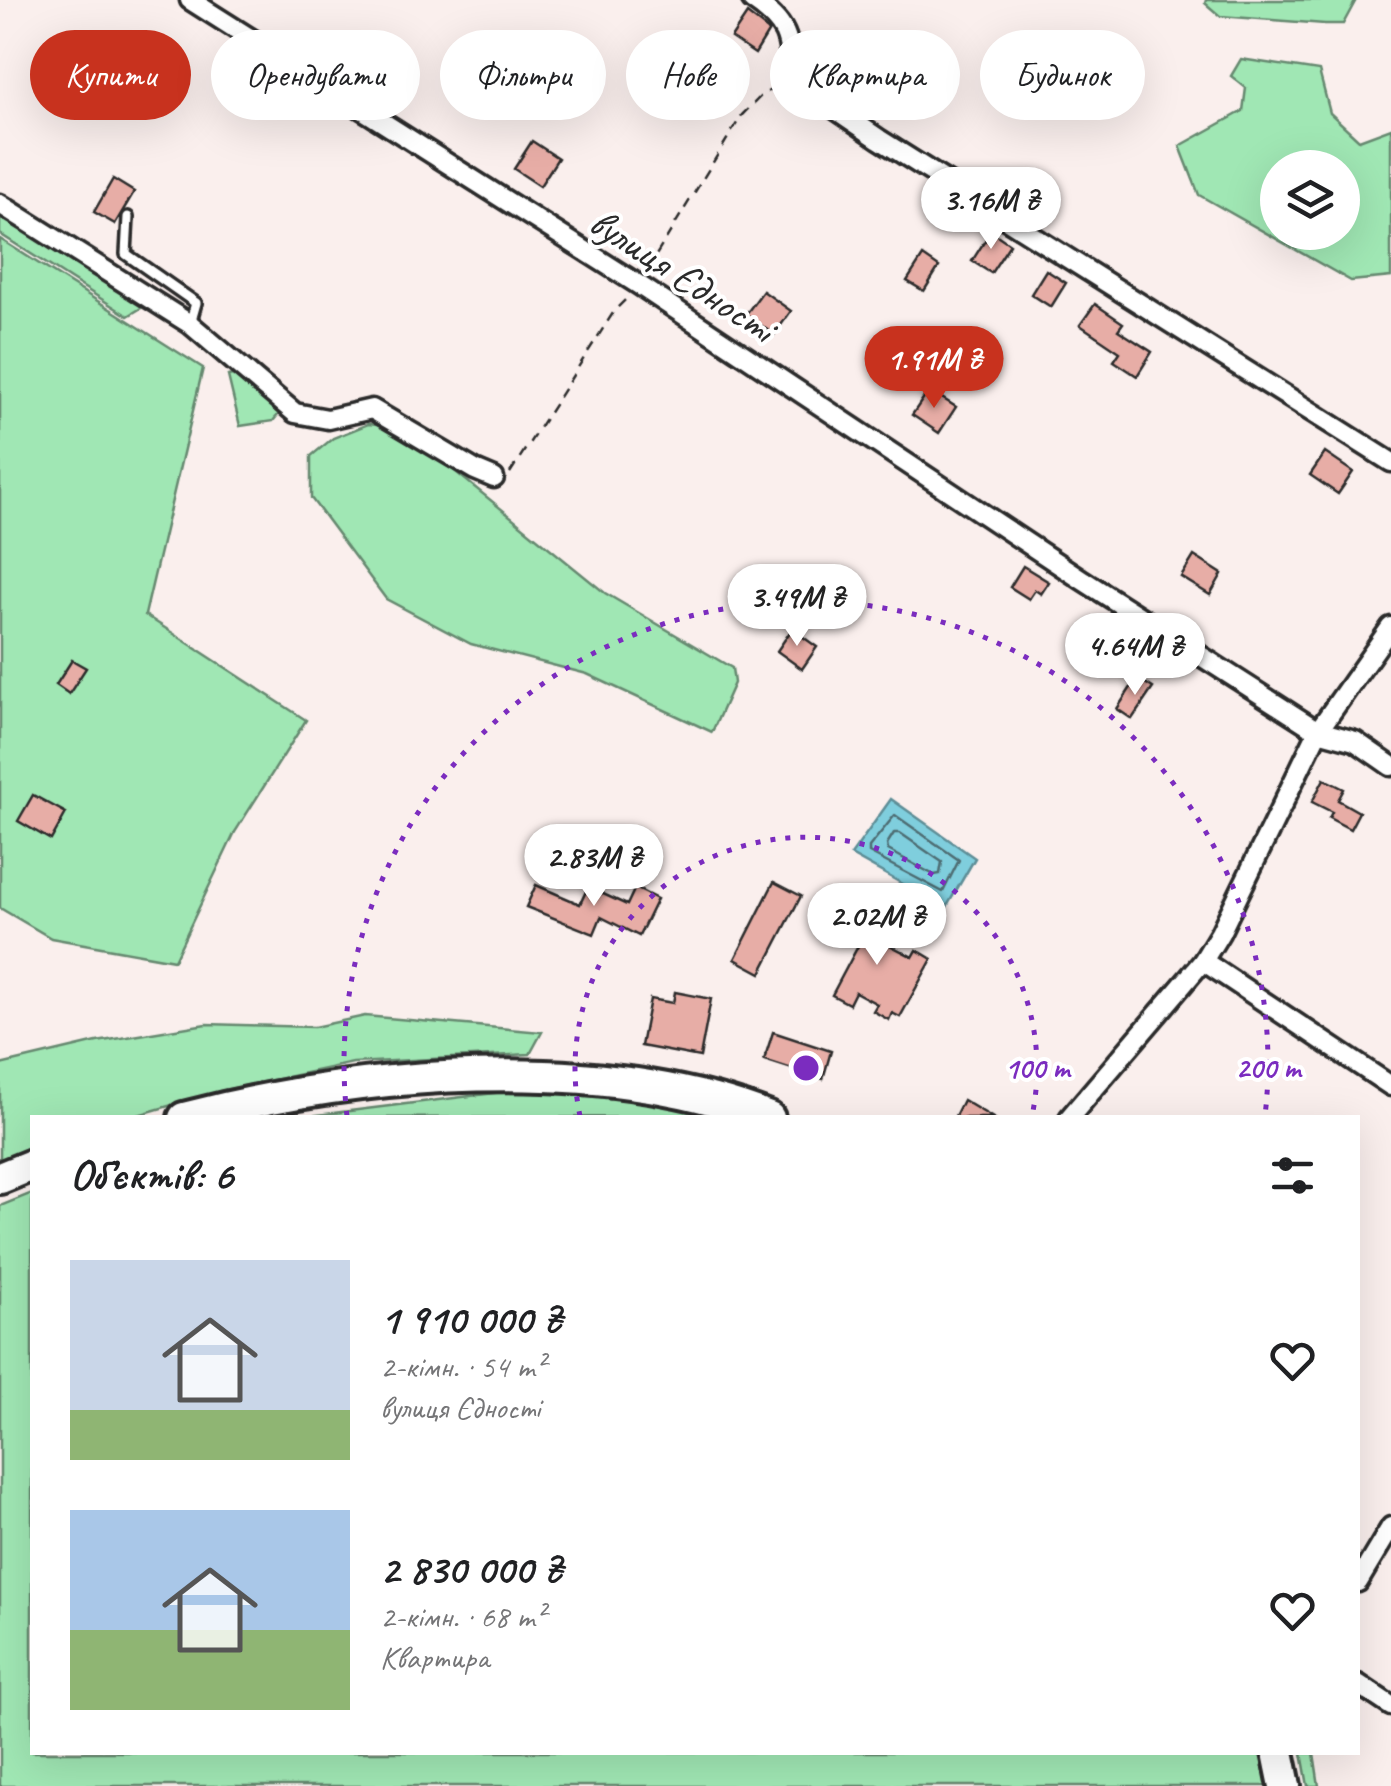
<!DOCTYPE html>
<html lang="uk">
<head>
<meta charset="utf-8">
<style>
  :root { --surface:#fff; --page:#f6f6f6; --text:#202124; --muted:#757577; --accent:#c8321e }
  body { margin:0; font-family:Caveat,sans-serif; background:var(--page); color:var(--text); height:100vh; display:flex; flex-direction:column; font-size:38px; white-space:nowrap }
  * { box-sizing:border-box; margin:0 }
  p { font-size:32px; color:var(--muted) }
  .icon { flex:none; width:55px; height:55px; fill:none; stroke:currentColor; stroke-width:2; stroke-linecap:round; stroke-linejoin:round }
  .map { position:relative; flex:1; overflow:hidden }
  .panel { position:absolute; left:30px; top:1115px; width:1330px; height:640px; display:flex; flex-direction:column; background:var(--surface); border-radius:0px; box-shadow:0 10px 40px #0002 }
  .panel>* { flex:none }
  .banner { position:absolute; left:30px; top:30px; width:1332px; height:90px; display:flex; gap:20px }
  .fabs { position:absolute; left:1260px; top:150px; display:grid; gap:20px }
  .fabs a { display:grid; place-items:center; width:100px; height:100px; border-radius:50%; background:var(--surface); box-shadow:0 10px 40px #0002; font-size:50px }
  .price { position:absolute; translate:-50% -85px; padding:0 22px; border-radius:35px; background:#fff; color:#222; font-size:32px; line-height:65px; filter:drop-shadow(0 2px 5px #0008) }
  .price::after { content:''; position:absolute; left:50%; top:60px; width:30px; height:22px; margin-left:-15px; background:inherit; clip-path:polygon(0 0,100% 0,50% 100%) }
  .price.selected { background:var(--accent); color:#fff }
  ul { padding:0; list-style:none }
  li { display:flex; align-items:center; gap:30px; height:250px; padding:0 40px }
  li span { display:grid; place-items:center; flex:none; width:280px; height:200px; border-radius:0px; color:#555 }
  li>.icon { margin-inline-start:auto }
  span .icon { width:120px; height:120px; fill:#fffc; stroke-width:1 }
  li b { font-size:42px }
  h2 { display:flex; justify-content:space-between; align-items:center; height:120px; padding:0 40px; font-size:42px }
  .chip { padding:0 35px; border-radius:45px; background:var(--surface); box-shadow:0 10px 40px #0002; font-size:35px; line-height:90px }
  .chip.selected { background:var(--accent); color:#fff }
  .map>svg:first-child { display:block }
  .green { fill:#a0e7b4; stroke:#668970; stroke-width:2.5; fill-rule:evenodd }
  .water { fill:#7fcedd; stroke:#5d8d96; stroke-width:2.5 }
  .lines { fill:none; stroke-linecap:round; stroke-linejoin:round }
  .shore { stroke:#4d6c72; stroke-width:2.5 }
  .building { fill:#e7ada6; stroke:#2b2b2b; stroke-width:2.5 }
  .service-casing { stroke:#2b2b2b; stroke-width:16 }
  .minor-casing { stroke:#2b2b2b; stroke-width:25 }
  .primary-casing { stroke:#2b2b2b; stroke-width:38 }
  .path { stroke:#2b2b2b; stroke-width:2.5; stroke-dasharray:10 8; stroke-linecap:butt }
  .service { stroke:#fff; stroke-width:9 }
  .minor { stroke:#fff; stroke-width:18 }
  .primary { stroke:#fff; stroke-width:30 }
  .ring { fill:none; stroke:#7b2cbf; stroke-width:5; stroke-dasharray:5 10 }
  .labels { text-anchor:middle; stroke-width:8; stroke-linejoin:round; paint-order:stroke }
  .street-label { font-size:42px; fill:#2b2b2b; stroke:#fff }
  .centre { fill:#7b2cbf; stroke:#fff; stroke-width:5 }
  .ring-label { font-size:30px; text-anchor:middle; font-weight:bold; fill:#7b2cbf; stroke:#fff; stroke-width:8; stroke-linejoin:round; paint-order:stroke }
</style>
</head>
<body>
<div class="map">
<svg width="1391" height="1786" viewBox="0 0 1391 1786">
  <rect width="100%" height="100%" fill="#faefed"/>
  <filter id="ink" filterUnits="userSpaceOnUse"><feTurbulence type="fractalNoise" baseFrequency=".01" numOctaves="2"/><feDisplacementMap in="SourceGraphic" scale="20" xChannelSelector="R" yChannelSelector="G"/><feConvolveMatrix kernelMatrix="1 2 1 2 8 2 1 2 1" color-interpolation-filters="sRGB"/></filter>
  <g filter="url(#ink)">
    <g class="green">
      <path d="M1206,0h150l-13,24h-18l-105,-8 -15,-13z"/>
      <path d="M1241,59l78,12 11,42 29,27 32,-12v149l-40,4 -152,-86 -19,-49 63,-35 3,-23 -15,-12zM1278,168h64v64h-64z"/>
      <path d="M0,210l146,95 -18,11 -128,-82z"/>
      <path d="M0,239l203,129 -58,247 161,105 -71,112 -61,128 -123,-22 -51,-30z"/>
      <path d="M251,371l31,39 -9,11 -33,5 -12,-50z"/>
      <path d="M368,424l27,3 35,24 175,142 127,75 2,15 -22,49 -125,-58 -116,-30 -85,-45 -75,-101v-42l22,-18z"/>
      <path d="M365,1016l177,16 -12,22 -177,9 -133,28 -89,26 -99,1v30l-32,13v-96l97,-23 109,-18 108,3z"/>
      <path d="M511,1091c68,1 133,5 198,26l-416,1z"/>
      <path d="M32,1193v559h1239l7,34h-1278v-580z"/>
      <path d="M1302,1753h12l5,33h-11z"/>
    </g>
    <path class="water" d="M891,799l84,59 -29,50 -95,-53z"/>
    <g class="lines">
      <g class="shore">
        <path d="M895,815l64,45 -16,32 -74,-39v-6z"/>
        <path d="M894,833h6l42,29 -2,12 -6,1 -46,-25 -1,-6z"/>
      </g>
    </g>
    <g class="building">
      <path d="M747,14l22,17 -14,23 -24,-16z"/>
      <path d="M866,55l24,15 -24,39 -26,-16 10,-15 -6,-4 10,-15 7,4z"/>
      <path d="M532,141l26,17 -18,28 -26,-17z"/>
      <path d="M113,179l21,13 -19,32 -21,-12z"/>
      <path d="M991,231l19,13 -19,29 -19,-12z"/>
      <path d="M923,256l16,11 -15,24 -17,-10z"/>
      <path d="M1046,270l20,13 -15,24 -20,-13z"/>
      <path d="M763,291l28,20 -17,24 -28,-21z"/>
      <path d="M1095,304l28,19 -5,7 34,22 -15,24 -23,-15 6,-9 -40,-27z"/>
      <path d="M929,390l27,17 -17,26 -27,-18z"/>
      <path d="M1325,453l28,19 -15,22 -28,-19z"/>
      <path d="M1194,556l28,18 -12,21 -29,-18z"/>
      <path d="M1023,566l26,16 -8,12 -6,-4 -6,9 -19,-12z"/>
      <path d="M792,629l25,18 -15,22 -25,-18z"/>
      <path d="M72,660l14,8 -17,26 -13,-9z"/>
      <path d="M1137,678l16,10 -21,31 -15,-10z"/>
      <path d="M1324,779l20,10 -6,11 21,12 -9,17 -21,-11 3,-6 -20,-10z"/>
      <path d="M33,795l33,18 -15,27 -33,-19z"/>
      <path d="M774,882l27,14 -40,77 -26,-14z"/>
      <path d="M536,885l44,19 8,-17 39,18 8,-17 22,11 -18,37 -38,-19 -7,17 -68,-27z"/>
      <path d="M842,909l44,24 -4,8 31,16 4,-7 15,9 -32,58 -8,-4 -3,7 -16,-9 4,-7 -22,-12 -6,12 -17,-9 26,-49 -28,-15z"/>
      <path d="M675,992l36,7 -11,58 -59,-11 9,-47 23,4z"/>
      <path d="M773,1032l58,19 -8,28 -59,-19z"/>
      <path d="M963,1100l30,18h-39z"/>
    </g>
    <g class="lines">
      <defs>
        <path id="service" d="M128,217l-2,37 70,49 -6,21"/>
        <g id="minor">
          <path d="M190,0l449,285 442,294 237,152 37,10 36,25"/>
          <path d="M752,0c36,24 38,37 39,79l88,60 512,323"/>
          <path d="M0,204l190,120 105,89 33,6 44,-10 103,61 19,8"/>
          <path d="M1203,961l188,125"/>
          <path d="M1069,1118l134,-157 17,-28 98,-202 73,-104"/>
          <path d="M1358,1582l33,-55"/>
          <path d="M1358,1684l33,22"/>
        </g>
        <g id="primary">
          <path d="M184,1118c175,-46 414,-67 585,0"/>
          <path d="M0,1178l32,-13"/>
          <path d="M1278,1752l7,34"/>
        </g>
      </defs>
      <use href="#service" class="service-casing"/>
      <use href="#minor" class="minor-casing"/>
      <use href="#primary" class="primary-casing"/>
      <g class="path">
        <path d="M647,270l95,-155 20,-20 14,-8"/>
        <path d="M510,473l105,-163 13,-13"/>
      </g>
      <use href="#service" class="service"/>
      <use href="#minor" class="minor"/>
      <use href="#primary" class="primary"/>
    </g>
  </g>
  <g class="ring">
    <path d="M580 1116A231 231 0 1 1 1032 1116"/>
    <path d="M347 1116A462 462 0 1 1 1265 1116"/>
  </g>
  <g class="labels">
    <g class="street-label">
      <text transform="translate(683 274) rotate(33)" y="15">вулиця Єдності</text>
    </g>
  </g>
  <circle cx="806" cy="1068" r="15" class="centre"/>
  <g class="ring-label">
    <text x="1037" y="1078">100 m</text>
    <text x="1268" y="1078">200 m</text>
  </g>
</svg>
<div class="fabs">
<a><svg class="icon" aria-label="layers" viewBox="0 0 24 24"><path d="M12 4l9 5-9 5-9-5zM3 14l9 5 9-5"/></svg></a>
</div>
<b class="price" style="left:991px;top:252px">3.16M ₴</b>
<b class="price selected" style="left:934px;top:411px">1.91M ₴</b>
<b class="price" style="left:797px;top:649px">3.49M ₴</b>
<b class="price" style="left:1135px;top:698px">4.64M ₴</b>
<b class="price" style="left:594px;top:909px">2.83M ₴</b>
<b class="price" style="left:877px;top:968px">2.02M ₴</b>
<div class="banner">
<a class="chip selected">Купити</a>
<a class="chip">Орендувати</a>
<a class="chip">Фільтри</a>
<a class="chip">Нове</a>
<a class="chip">Квартира</a>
<a class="chip">Будинок</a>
</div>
<section class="panel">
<h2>Об’єктів: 6<svg class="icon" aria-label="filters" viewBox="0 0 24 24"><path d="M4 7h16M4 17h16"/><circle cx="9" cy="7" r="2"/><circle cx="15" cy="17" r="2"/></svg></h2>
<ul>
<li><span style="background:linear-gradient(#c9d6e8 75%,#8fb573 0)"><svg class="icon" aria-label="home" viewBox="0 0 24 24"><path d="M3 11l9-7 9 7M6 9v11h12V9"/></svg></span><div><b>1 910 000 ₴</b><p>2-кімн. · 54 m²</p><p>вулиця Єдності</p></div><svg class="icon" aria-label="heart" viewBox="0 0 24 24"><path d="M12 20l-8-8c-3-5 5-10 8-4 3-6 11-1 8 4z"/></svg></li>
<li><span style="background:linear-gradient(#a9c7e8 60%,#8fb573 0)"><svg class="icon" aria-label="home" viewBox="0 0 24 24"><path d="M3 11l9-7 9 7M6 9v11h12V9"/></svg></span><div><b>2 830 000 ₴</b><p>2-кімн. · 68 m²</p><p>Квартира</p></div><svg class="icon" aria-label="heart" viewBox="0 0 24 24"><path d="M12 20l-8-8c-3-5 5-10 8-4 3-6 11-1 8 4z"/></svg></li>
</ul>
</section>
</div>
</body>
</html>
